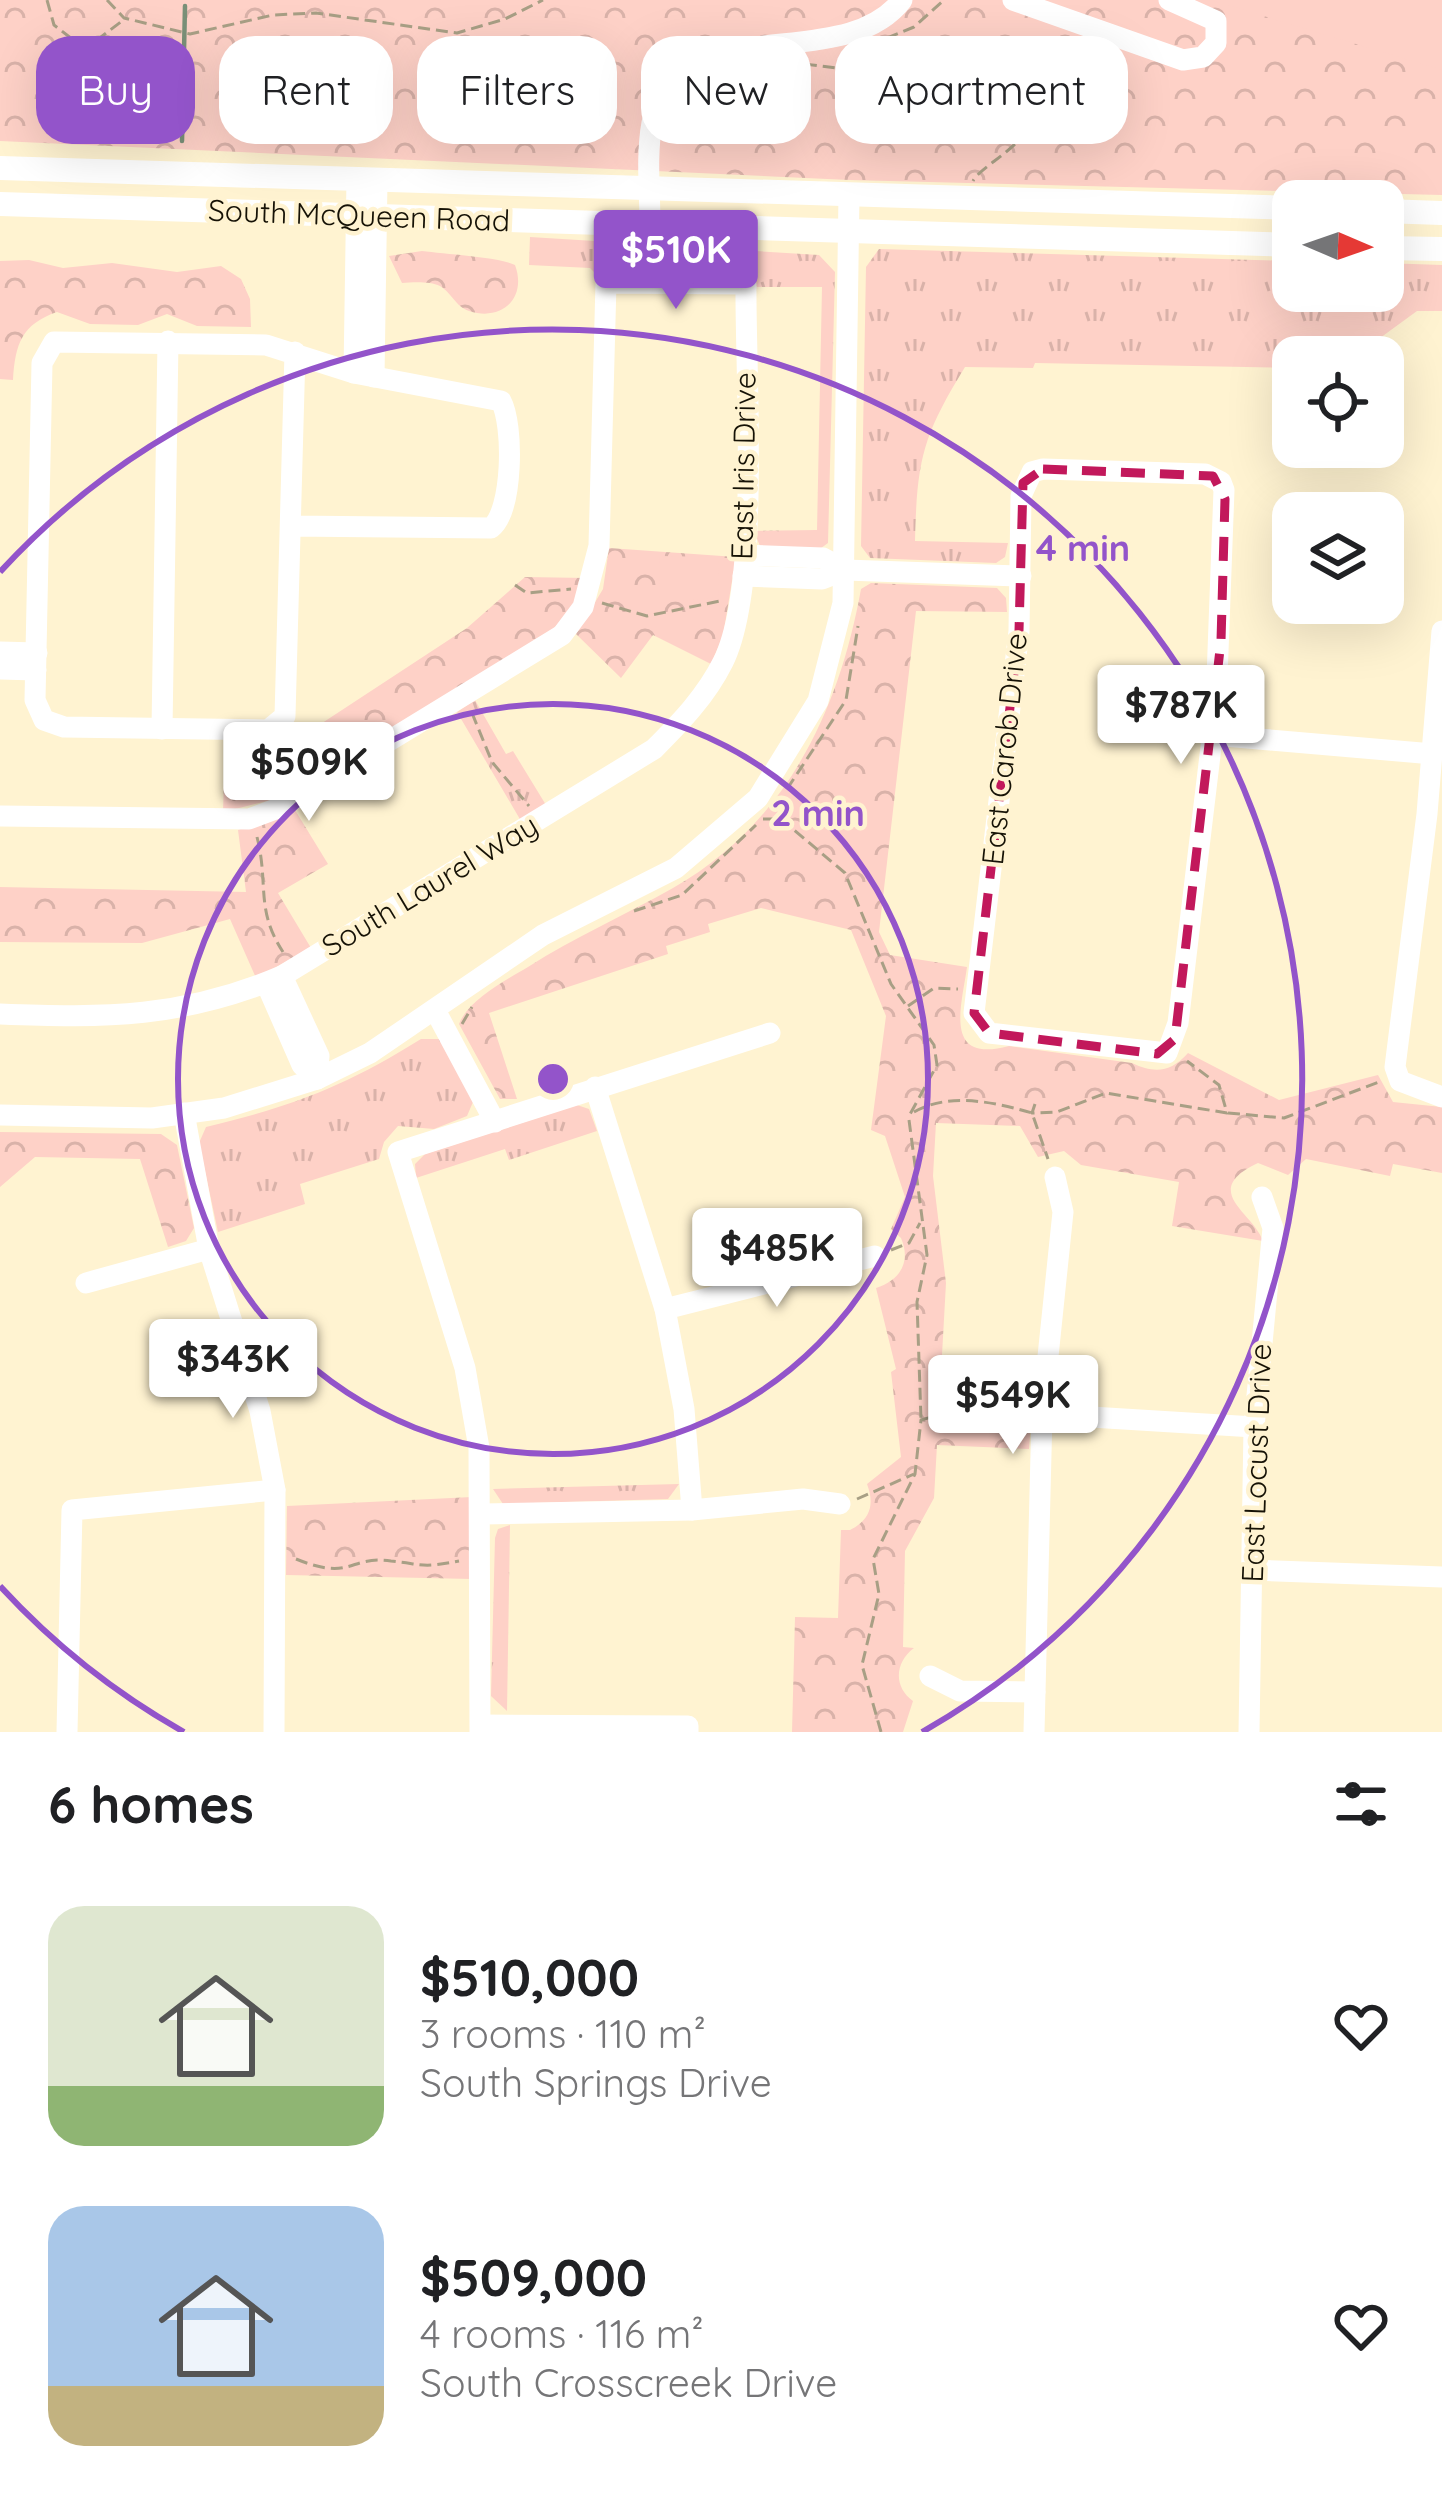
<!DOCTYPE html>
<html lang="en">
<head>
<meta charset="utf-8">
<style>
  :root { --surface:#fff; --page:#f2f2f2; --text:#202124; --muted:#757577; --accent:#9354ca }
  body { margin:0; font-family:Quicksand,sans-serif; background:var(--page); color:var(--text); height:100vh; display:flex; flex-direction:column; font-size:45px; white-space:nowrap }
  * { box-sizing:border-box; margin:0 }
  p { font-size:39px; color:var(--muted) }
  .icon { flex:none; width:66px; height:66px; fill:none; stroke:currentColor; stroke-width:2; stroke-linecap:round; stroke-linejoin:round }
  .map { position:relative; height:1732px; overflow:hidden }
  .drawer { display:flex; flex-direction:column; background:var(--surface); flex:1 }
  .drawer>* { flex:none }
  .hud { position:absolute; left:36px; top:36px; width:1371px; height:108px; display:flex; gap:24px }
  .needle { width:78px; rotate:92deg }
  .fabs { position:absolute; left:1272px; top:180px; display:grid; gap:24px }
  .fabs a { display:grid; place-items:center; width:132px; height:132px; border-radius:24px; background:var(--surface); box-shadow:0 12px 48px #0002; font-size:60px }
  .price { position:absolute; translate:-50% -102px; padding:0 27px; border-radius:12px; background:#fff; color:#222; font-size:39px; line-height:78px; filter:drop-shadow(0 3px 6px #0008) }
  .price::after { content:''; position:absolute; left:50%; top:72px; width:36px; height:27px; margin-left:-18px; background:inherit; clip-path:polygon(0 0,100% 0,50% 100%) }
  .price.on { background:var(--accent); color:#fff }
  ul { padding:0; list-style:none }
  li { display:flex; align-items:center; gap:36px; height:300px; padding:0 48px }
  li span { display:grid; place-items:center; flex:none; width:336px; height:240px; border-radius:36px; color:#555 }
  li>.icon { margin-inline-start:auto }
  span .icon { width:144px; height:144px; fill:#fffc; stroke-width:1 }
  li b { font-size:51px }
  h2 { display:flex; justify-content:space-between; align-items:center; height:144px; padding:0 48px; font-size:51px }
  .pill { padding:0 42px; border-radius:36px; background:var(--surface); box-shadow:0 12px 48px #0002; font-size:42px; line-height:108px }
  .pill.on { background:var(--accent); color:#fff }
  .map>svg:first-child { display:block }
  .grass { fill:url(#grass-tufts) }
  .forest { fill:url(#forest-crowns) }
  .garden { fill:#fed1c7 }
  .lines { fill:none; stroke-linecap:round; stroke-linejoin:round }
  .stream { stroke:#7a9078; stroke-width:4.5 }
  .path { stroke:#a89f85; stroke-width:3; stroke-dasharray:12 6; stroke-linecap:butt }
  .minor { stroke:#fff; stroke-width:21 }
  .major { stroke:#fff; stroke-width:24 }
  .marked { fill:none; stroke:#c2185b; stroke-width:9; stroke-dasharray:24 15; stroke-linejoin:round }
  .ring { fill:none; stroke:#9354ca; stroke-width:6 }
  .labels { text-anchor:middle; stroke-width:9; stroke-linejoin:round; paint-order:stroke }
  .street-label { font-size:30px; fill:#161206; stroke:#fff3d1 }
  .centre { fill:#9354ca; stroke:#fff3d1; stroke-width:6 }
  .ring-label { font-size:36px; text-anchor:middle; font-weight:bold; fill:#9354ca; stroke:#fff3d1; stroke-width:9; stroke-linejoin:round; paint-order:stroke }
</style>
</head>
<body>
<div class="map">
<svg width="1442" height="1732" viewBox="0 0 1442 1732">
  <defs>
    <pattern id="grass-tufts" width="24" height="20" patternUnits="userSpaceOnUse" patternTransform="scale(3)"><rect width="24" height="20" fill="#fed1c7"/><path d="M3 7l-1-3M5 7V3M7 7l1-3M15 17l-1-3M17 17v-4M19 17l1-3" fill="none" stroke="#d9b2a9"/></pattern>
    <pattern id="forest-crowns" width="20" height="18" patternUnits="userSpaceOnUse" patternTransform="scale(3)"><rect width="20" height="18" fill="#fed1c7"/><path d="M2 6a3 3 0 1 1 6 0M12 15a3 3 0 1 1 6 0" fill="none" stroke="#d9b2a9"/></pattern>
  </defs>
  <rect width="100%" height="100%" fill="#fff3d1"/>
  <g class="grass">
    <path d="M530,237l289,18 16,17 -7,271 -11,8 -57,-5 -6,-15 63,-1 5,-243h-65l-9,-10 -133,-6 -15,7 -10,-10 -61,-3z"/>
    <path d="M879,249l414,12v30h90v-28l59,2v46h-25l-63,46h-61v11l-258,-5 -2,5 -68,-1c-43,70 -48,93 -50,174l93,2 -3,14 -9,6 -126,-5 -9,-12 5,-279z"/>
    <path d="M475,700l31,54 7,-3 33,54 -25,16 -64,-109z"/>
    <path d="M421,1039h19l33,63 -6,14 -33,13 -36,-3 -14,16 -5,17 -79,25 5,20 -87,28 -19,-89 7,-16c87,-21 140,-41 215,-88z"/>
    <path d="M577,1105l12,4 8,22 -88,29 -4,-11 -89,29 -1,-14 10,-10z"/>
    <path d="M679,1484l-11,15 -165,5 -10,-15z"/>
    <path d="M510,1525l-3,186 -16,-15 4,-158 3,-9z"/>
  </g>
  <g class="forest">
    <path d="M0,0h1442v195l-593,-15 -849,-39z"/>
    <path d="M422,251c22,3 77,6 93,14 12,32 -12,57 -46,46 -14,-5 -17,-18 -29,-25 -10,-5 -27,-4 -38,-3l-13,-27z"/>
    <path d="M29,260l34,8 49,-5 65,9 44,-6 20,13 9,20 1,28 -54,-1 -30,-12 -29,11 -48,-1 -33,-12c-35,12 -42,32 -44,68l-13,-1v-118z"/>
    <path d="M609,548l127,9 -13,79 -12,28 -58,-29 -32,43 -45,-44 27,-45z"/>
    <path d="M525,577l62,1 -12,28 -22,23 -274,169 -56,14 2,-63 56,1 186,-122z"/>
    <path d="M871,583l126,5 9,10 1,14 -91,-1 -37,321 11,23 77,12c-5,38 -25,97 42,79l123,17c23,11 39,9 56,-10l91,47 99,-25 15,27 49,5v66l-49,-9 -3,12 -84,-17 -18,16 -30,-12c-59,28 -5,49 5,78l-91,-15 7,-44 -98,-17 -17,-14 -26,6 -18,-31 -84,-3 -3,53 13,107 -6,108 93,5 -4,53 -92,-4 -3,53 -29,53 -2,96 11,1c-19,14 -21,39 -1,53l-10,31h-111l3,-115 43,1 3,-88h9c20,-10 25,-25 17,-46l34,-27 -10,-85 5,-3 -20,-81c25,-8 35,-27 25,-50l-10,-9 14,-32 -20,-61 -14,-6 15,-114 -35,-86 -90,-22 -53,16 2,8 -44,14 2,8 -179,59 28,86h-17l-41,-75c9,-24 47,-44 69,-57 47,-30 97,-52 145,-79 113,-64 166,-177 188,-299z"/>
    <path d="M295,810l33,54 -50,29 33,55 -55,30 -26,-59 -88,24 -142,-1v-55l246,5 -8,-62z"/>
    <path d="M0,1132l161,2 16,11 17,83 -8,13 -18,6 -28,-88 -105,-2 -35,30z"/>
    <path d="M472,1497v82l-186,-4 1,-69z"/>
  </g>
  <g class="garden">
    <path d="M1211,0h231v70z"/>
    <path d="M660,556l59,1 -1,40 -59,6z"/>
  </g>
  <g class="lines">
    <path class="stream" d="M182,141l3,-135"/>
    <g class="path">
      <path d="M47,0l7,25 18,14 29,-2 21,-16"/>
      <path d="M107,0l17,18 66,16 83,-19 43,-2 141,20 48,-14 38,-19"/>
      <path d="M870,45l44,-18 30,-27"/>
      <path d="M787,62l211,25c77,39 -15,73 -25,94"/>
      <path d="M515,585l12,8 44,-4"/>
      <path d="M602,603l45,13 73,-15"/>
      <path d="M472,713l20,49 37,44"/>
      <path d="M787,789l59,-89 12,-74"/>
      <path d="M763,819h18l64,54 46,111 43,61 3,20 -28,51"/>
      <path d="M257,837c12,47 -2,72 26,115"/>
      <path d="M634,911l48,-16 74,-70"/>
      <path d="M908,1006l26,-18 24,1"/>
      <path d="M462,1024l10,-17"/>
      <path d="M1035,1104l-3,9 25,-1 49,-19 121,20 -8,-28 -32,-24"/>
      <path d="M914,1112c35,-20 80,-10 118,1l16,46"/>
      <path d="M1228,1113l56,5 95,-36"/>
      <path d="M909,1120l18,135 -10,47 4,118"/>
      <path d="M891,1250l18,-7 11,-20"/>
      <path d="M857,1499l57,-25"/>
      <path d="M296,1559c57,23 52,-4 95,2 37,4 29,7 68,0"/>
      <path d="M881,1732l-19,-67 17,-71 -6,-35 42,-85 6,-54 55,-16 49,-4"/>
    </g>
    <g class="minor">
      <path d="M1013,0l170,60 20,-3 13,-14v-22l-47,-21"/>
      <path d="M650,225c0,-33 -4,-69 2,-102 22,-119 190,-45 250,-123"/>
      <path d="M354,373l3,-194"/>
      <path d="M374,377l3,-197"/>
      <path d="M1043,469l162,5 16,8 3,8 -8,215 -38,318 -11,30 -178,-20 -15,-20 45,-382 2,-135 11,-24z"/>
      <path d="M291,526l200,2c22,-17 23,-103 10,-127l-147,-28 -88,-28 -212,-3 -12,21 -7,337 9,20 20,7 204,3 17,-14 10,-364"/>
      <path d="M744,555l79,3 22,12"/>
      <path d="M743,576l79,3 23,-9 176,6"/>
      <path d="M1442,631l-15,183 -32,253 5,14 42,16"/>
      <path d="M0,652l37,1"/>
      <path d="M0,669l36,1"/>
      <path d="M162,729l6,-388"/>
      <path d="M1213,735l220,19"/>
      <path d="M0,816l249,3 32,-12 281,-172 21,-28 16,-61 7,-263 140,1c-1,92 15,302 -23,378 -17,34 -42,60 -69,87l-372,227c-99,42 -176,42 -282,38"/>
      <path d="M282,976l37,80 -2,23"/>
      <path d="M266,983l36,82 15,14"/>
      <path d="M435,1010l60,112"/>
      <path d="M595,1087l70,222 19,100 8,101"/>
      <path d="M184,1113l25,136 51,162 15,79 -1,242"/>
      <path d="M0,1115l152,3 72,-10 93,-29 53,-26 173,-118 133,-67 82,-70 60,-97 25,-98 6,-408"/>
      <path d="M86,1283l123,-34"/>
      <path d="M665,1309l210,-53"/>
      <path d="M1042,1414l212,13"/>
      <path d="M483,1514l209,-4 111,-11 37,5"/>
      <path d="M1252,1570l190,7"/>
      <path d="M930,1676l30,15 75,1"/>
      <path d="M481,1725l207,1v6"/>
      <path d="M67,1732l5,-222 203,-20"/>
      <path d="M480,1732l-1,-284 -14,-80 -67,-216 372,-119"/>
      <path d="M1034,1732l8,-318 21,-202 -8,-35"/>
      <path d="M1249,1732l5,-305 19,-199 -11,-31"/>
    </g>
    <g class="major">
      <path d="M0,168l1293,40"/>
      <path d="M0,204l1293,41"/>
      <path d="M1383,211l59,2"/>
      <path d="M1383,248l59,1"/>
    </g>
  </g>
  <path class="marked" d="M1043,469l170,7 12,23 -4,142 -46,398 -18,15 -168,-21 -15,-20 45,-382 4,-148z"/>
  <g class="ring">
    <circle cx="553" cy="1079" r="375"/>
    <path d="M184 1732A750 750 0 0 1 0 1586M0 572A750 750 0 1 1 922 1732"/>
  </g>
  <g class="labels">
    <g class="street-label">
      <text transform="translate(359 216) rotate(2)" y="10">South McQueen Road</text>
      <text transform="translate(744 466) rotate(-89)" y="10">East Iris Drive</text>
      <text transform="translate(1005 749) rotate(-84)" y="10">East Carob Drive</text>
      <text transform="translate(430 886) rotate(-31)" y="10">South Laurel Way</text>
      <text transform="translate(1257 1463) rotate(-88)" y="10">East Locust Drive</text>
    </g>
  </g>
  <circle cx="553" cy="1079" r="18" class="centre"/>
  <g class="ring-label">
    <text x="1083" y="561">4 min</text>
    <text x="818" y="826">2 min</text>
  </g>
</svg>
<div class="fabs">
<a><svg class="needle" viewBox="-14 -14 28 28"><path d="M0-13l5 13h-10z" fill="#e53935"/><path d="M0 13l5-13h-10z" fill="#757577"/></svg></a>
<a><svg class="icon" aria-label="locate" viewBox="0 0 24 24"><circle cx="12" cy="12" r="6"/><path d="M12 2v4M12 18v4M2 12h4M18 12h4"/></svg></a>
<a><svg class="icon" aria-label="layers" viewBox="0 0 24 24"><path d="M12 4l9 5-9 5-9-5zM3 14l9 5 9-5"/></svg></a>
</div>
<b class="price on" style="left:676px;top:312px">$510K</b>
<b class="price" style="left:1181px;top:767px">$787K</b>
<b class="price" style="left:309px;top:824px">$509K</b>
<b class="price" style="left:777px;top:1310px">$485K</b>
<b class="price" style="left:233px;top:1421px">$343K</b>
<b class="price" style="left:1013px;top:1457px">$549K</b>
<div class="hud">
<a class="pill on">Buy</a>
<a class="pill">Rent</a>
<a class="pill">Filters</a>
<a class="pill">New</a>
<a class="pill">Apartment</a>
</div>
</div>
<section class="drawer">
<h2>6 homes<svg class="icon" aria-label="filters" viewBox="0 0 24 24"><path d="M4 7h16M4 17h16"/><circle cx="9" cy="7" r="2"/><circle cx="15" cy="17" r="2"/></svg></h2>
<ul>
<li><span style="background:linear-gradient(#dfe7d0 75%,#8fb573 0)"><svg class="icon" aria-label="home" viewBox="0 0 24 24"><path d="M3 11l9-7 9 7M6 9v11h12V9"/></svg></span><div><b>$510,000</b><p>3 rooms · 110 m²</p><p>South Springs Drive</p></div><svg class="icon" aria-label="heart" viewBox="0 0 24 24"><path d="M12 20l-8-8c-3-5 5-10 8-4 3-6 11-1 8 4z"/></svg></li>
<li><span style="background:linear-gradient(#a9c7e8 75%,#c2b280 0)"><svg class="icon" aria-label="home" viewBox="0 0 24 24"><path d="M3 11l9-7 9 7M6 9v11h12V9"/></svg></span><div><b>$509,000</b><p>4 rooms · 116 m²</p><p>South Crosscreek Drive</p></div><svg class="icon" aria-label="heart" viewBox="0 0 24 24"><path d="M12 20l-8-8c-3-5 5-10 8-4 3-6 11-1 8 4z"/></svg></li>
</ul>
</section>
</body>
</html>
